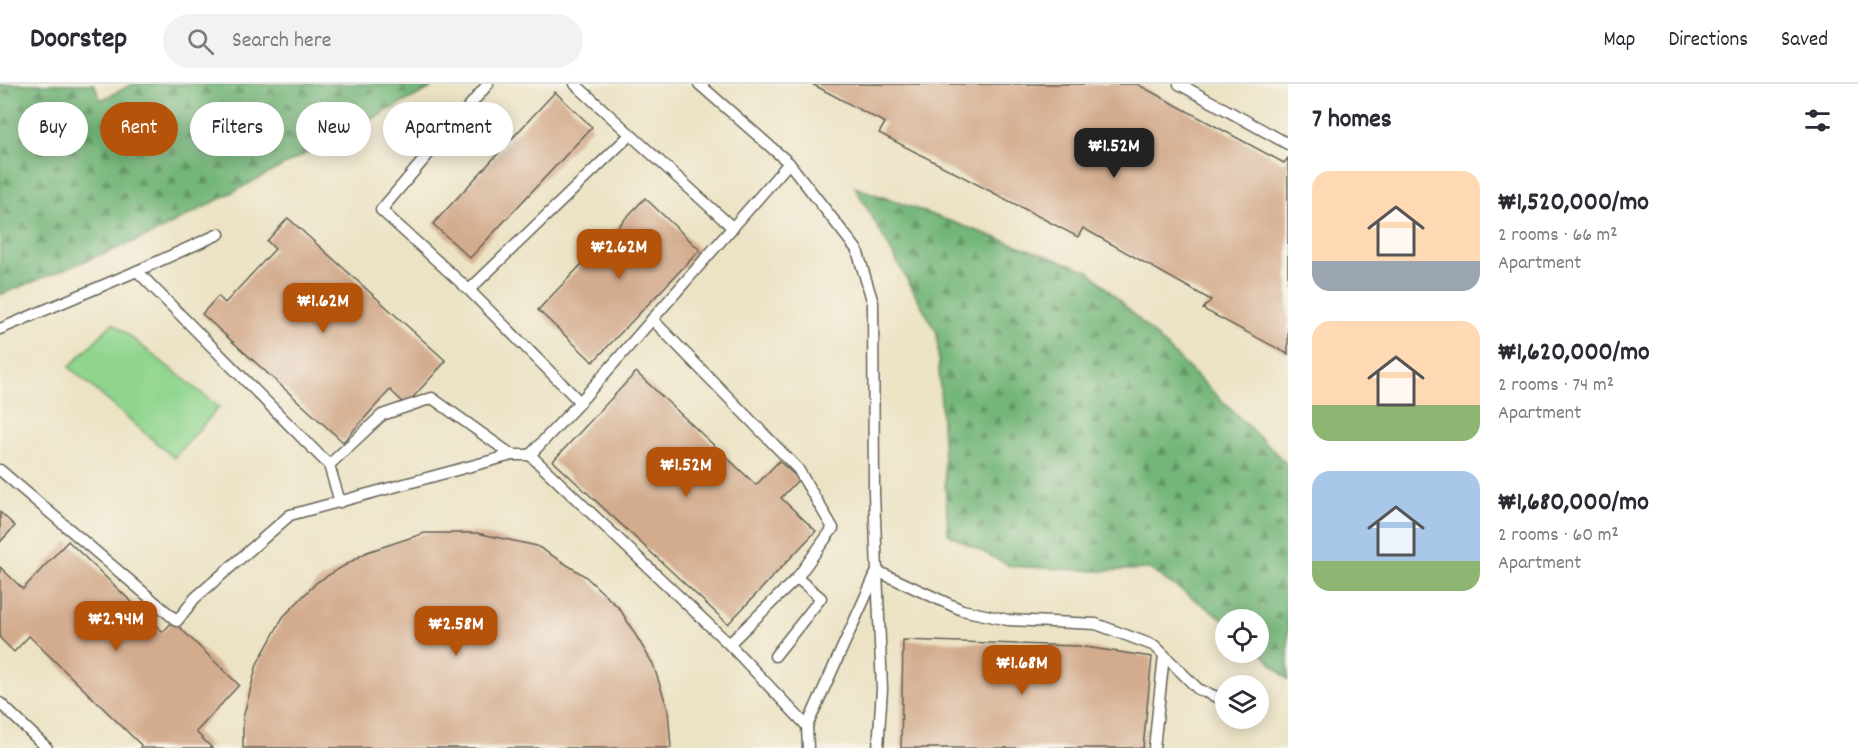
<!DOCTYPE html>
<html lang="en">
<head>
<meta charset="utf-8">
<style>
  :root { --surface:#fff; --page:#f2f2f3; --text:#2b2b33; --muted:#7c7c81; --line:#e1e1e2; --accent:#b45309 }
  body { margin:0; font-family:Dekko,sans-serif; background:var(--page); color:var(--text); height:100vh; display:flex; flex-direction:column; font-size:22px; white-space:nowrap }
  * { box-sizing:border-box; margin:0 }
  p { font-size:20px; color:var(--muted) }
  .icon { flex:none; width:33px; height:33px; fill:none; stroke:currentColor; stroke-width:2; stroke-linecap:round; stroke-linejoin:round }
  .map { position:relative; flex:1; overflow:hidden }
  .panel { display:flex; flex-direction:column; background:var(--surface); width:570px }
  .panel>* { flex:none }
  .top-card { position:absolute; left:18px; top:18px; width:570px; height:54px; display:flex; gap:12px }
  .fabs { position:absolute; left:1215px; top:525px; display:grid; gap:12px }
  .fabs a { display:grid; place-items:center; width:54px; height:54px; border-radius:50%; background:var(--surface); box-shadow:0 3px 15px #0003; font-size:30px }
  .price { position:absolute; translate:-50% -51px; padding:0 14px; border-radius:12px; background:var(--accent); color:#fff; font-size:20px; line-height:39px; filter:drop-shadow(0 2px 3px #0008) }
  .price::after { content:''; position:absolute; left:50%; top:36px; width:18px; height:14px; margin-left:-9px; background:inherit; clip-path:polygon(0 0,100% 0,50% 100%) }
  .price.on { background:#222; color:#fff }
  ul { padding:0; list-style:none }
  li { display:flex; align-items:center; gap:18px; height:150px; padding:0 24px }
  li span { display:grid; place-items:center; flex:none; width:168px; height:120px; border-radius:18px; color:#555 }
  li>.icon { margin-inline-start:auto }
  span .icon { width:72px; height:72px; fill:#fffc; stroke-width:1 }
  li b { font-size:26px }
  h2 { display:flex; justify-content:space-between; align-items:center; height:72px; padding:0 24px; font-size:26px }
  .pill { padding:0 21px; border-radius:27px; background:var(--surface); box-shadow:0 3px 15px #0003; font-size:21px; line-height:54px }
  .pill.on { background:var(--accent); color:#fff }
  header { display:flex; align-items:center; gap:36px; box-sizing:border-box; height:84px; padding:0 30px; background:var(--surface); border-bottom:2px solid var(--line) }
  header strong { font-size:28px }
  nav { display:flex; gap:33px; margin-inline-start:auto; font-size:21px }
  .search { width:420px; height:54px; background:var(--page); display:flex; align-items:center; gap:15px; box-sizing:border-box; padding:0 21px; border-radius:33px; color:var(--muted); font-size:22px }
  main { display:flex; flex:1; min-height:0 }
  .map>svg:first-child { display:block }
  .forest { fill:url(#forest-firs); stroke:#48694a; stroke-width:1.5 }
  .park { fill:#8fd58e; stroke:#567855; stroke-width:1.5 }
  .building { fill:#d3ab8d }
  .lines { fill:none; stroke-linecap:round; stroke-linejoin:round }
  .service-casing { stroke:#656257; stroke-width:13 }
  .service { stroke:#fff; stroke-width:10 }
</style>
</head>
<body>
<header>
<strong>Doorstep</strong>
<div class="search"><svg class="icon" aria-label="search" viewBox="0 0 24 24"><circle cx="10" cy="10" r="6"/><path d="M15 15l6 6"/></svg>Search here</div>
<nav><a>Map</a><a>Directions</a><a>Saved</a></nav>
</header>
<main>
<div class="map">
<svg width="1288" height="664" viewBox="0 0 1288 664">
  <defs>
    <pattern id="forest-firs" width="22" height="20" patternUnits="userSpaceOnUse" patternTransform="scale(1.5)"><rect width="22" height="20" fill="#73b679"/><path d="M5 1l3.5 6h-7zM16 11l3.5 6h-7z" fill="#5e9362"/></pattern>
  </defs>
  <rect width="100%" height="100%" fill="#f7f3e8"/>
  <filter id="ink" filterUnits="userSpaceOnUse"><feTurbulence type="fractalNoise" baseFrequency=".0167" numOctaves="2"/><feDisplacementMap in="SourceGraphic" scale="12" xChannelSelector="R" yChannelSelector="G"/><feConvolveMatrix kernelMatrix="1 2 1 2 8 2 1 2 1" color-interpolation-filters="sRGB"/></filter>
  <filter id="wash" filterUnits="userSpaceOnUse"><feTurbulence type="fractalNoise" baseFrequency=".008" numOctaves="4" result="noise"/><feDisplacementMap in="SourceGraphic" scale="24" xChannelSelector="R" yChannelSelector="G"/><feGaussianBlur stdDeviation="1.35" result="paint"/><feColorMatrix in="noise" values="0 0 0 0 0 0 0 0 0 0 0 0 0 0 0 0 0 1.4 0 .05"/><feComposite in="paint" operator="in"/></filter>
  <g filter="url(#wash)">
    <rect width="100%" height="100%" fill="#ece3c5"/>
    <g class="forest">
      <path d="M0,0h94l7,16 32,-16h297l1,4 -278,146 -153,61z"/>
      <path d="M855,103l234,84 199,194v215l-29,-29 -1,-31h-33l-76,-51 -51,2 -88,-5 -62,-32 -11,-201z"/>
    </g>
    <path class="park" d="M113,239l106,84 -45,51 -105,-91z"/>
    <g id="blocks">
      <g class="building">
        <path d="M812,0h325l147,79 4,-5v196l-85,-45 8,-9 -128,-72 -5,9 -199,-104 6,-10z"/>
        <path d="M555,8l37,35 -122,131 -37,-34z"/>
        <path d="M645,114l55,52 -107,112 -55,-52z"/>
        <path d="M288,134l158,143 -40,44 -16,-15 -47,52 -141,-128 16,-18 7,7 50,-54 -8,-8z"/>
        <path d="M636,288l120,113 23,-24 20,18 -18,19 35,33 -88,93 -175,-163z"/>
        <path d="M0,428l15,14 -15,16z"/>
        <path d="M425,449h52l60,13 48,30 35,33 33,55 15,46 3,38h-428v-30l14,-54 26,-47 34,-35 50,-30z"/>
        <path d="M68,457l95,91 10,-11 66,64 -43,47 16,16h-72l1,-3 -112,-109 -15,16 -14,-14v-71l23,22z"/>
        <path d="M903,556l175,6 74,11 -9,91h-242z"/>
      </g>
    </g>
  </g>
  <g filter="url(#ink)">
    <use href="#blocks" fill-opacity="0" stroke="#656257" stroke-width="1.5"/>
    <g class="lines">
      <defs>
        <g id="service">
          <path d="M488,0l-107,126 88,80 111,112"/>
          <path d="M575,0l158,144"/>
          <path d="M699,0l90,79 68,87 16,53 1,190 3,78 -70,155"/>
          <path d="M1179,0l109,60"/>
          <path d="M219,150l-82,37 192,194"/>
          <path d="M469,206l161,-155"/>
          <path d="M652,235l146,150 35,59 -36,50"/>
          <path d="M0,245l137,-58"/>
          <path d="M530,371l50,-53 209,-239"/>
          <path d="M0,386l177,151 18,-23 95,-83 222,-60h18l199,189 78,82 1,22"/>
          <path d="M340,418l-11,-37 53,-50 50,-17 80,57"/>
          <path d="M729,560l68,-66 24,20 -46,58"/>
          <path d="M0,619l47,45"/>
          <path d="M878,664l4,-59 -5,-118 85,39 46,10 88,4 59,22 43,43 28,12"/>
          <path d="M1154,664l10,-93"/>
        </g>
      </defs>
      <use href="#service" class="service-casing"/>
      <use href="#service" class="service"/>
    </g>
  </g>
</svg>
<div class="fabs">
<a><svg class="icon" aria-label="locate" viewBox="0 0 24 24"><circle cx="12" cy="12" r="6"/><path d="M12 2v4M12 18v4M2 12h4M18 12h4"/></svg></a>
<a><svg class="icon" aria-label="layers" viewBox="0 0 24 24"><path d="M12 4l9 5-9 5-9-5zM3 14l9 5 9-5"/></svg></a>
</div>
<b class="price on" style="left:1114px;top:95px">₩1.52M</b>
<b class="price" style="left:619px;top:196px">₩2.62M</b>
<b class="price" style="left:323px;top:250px">₩1.62M</b>
<b class="price" style="left:686px;top:414px">₩1.52M</b>
<b class="price" style="left:116px;top:568px">₩2.94M</b>
<b class="price" style="left:456px;top:573px">₩2.58M</b>
<b class="price" style="left:1022px;top:612px">₩1.68M</b>
<div class="top-card">
<a class="pill">Buy</a>
<a class="pill on">Rent</a>
<a class="pill">Filters</a>
<a class="pill">New</a>
<a class="pill">Apartment</a>
</div>
</div>
<section class="panel">
<h2>7 homes<svg class="icon" aria-label="filters" viewBox="0 0 24 24"><path d="M4 7h16M4 17h16"/><circle cx="9" cy="7" r="2"/><circle cx="15" cy="17" r="2"/></svg></h2>
<ul>
<li><span style="background:linear-gradient(#ffd9b3 75%,#9aa5b1 0)"><svg class="icon" aria-label="home" viewBox="0 0 24 24"><path d="M3 11l9-7 9 7M6 9v11h12V9"/></svg></span><div><b>₩1,520,000/mo</b><p>2 rooms · 66 m²</p><p>Apartment</p></div></li>
<li><span style="background:linear-gradient(#ffd9b3 70%,#8fb573 0)"><svg class="icon" aria-label="home" viewBox="0 0 24 24"><path d="M3 11l9-7 9 7M6 9v11h12V9"/></svg></span><div><b>₩1,620,000/mo</b><p>2 rooms · 74 m²</p><p>Apartment</p></div></li>
<li><span style="background:linear-gradient(#a9c7e8 75%,#8fb573 0)"><svg class="icon" aria-label="home" viewBox="0 0 24 24"><path d="M3 11l9-7 9 7M6 9v11h12V9"/></svg></span><div><b>₩1,680,000/mo</b><p>2 rooms · 60 m²</p><p>Apartment</p></div></li>
</ul>
</section>
</main>
</body>
</html>
